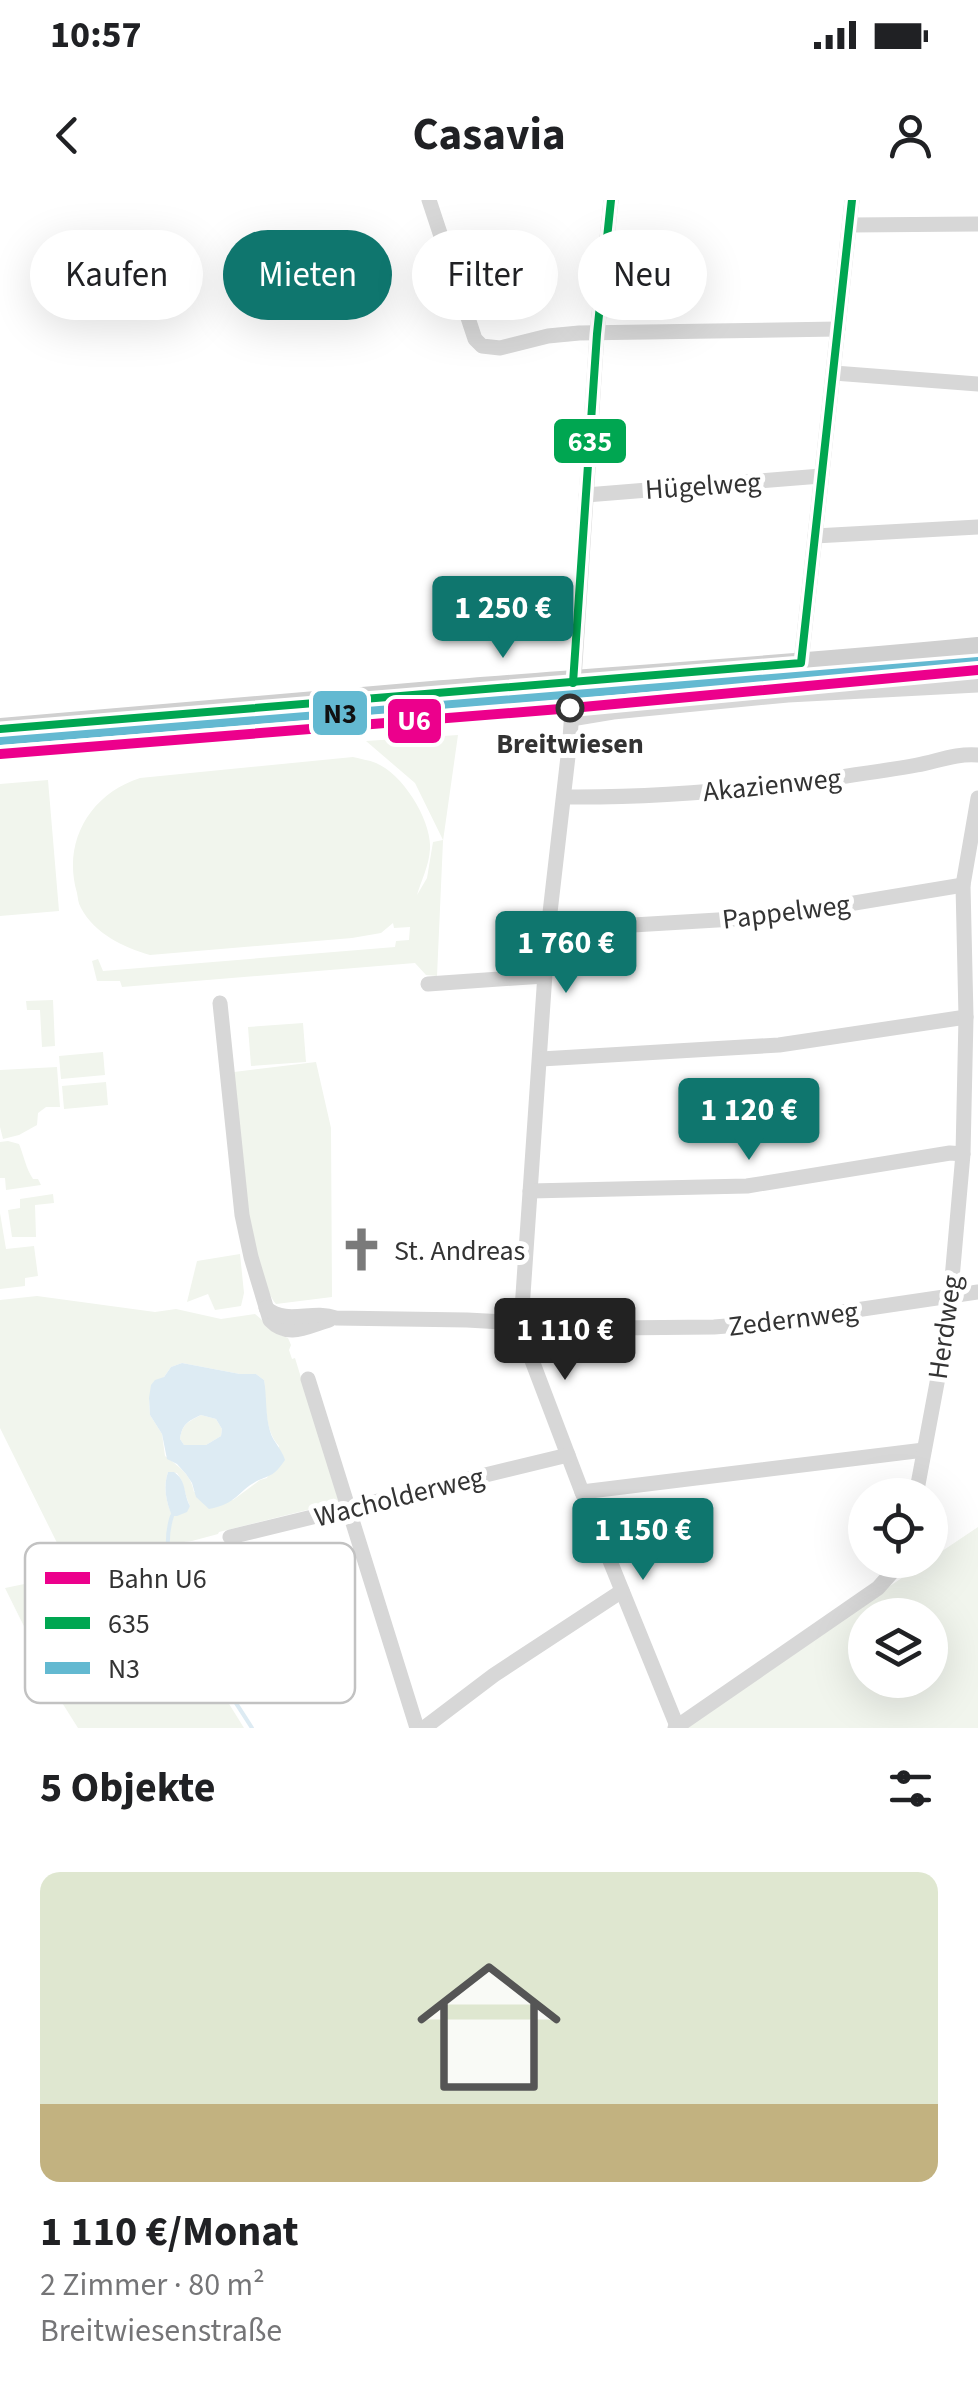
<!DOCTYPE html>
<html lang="de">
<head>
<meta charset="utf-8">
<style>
  :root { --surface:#fff; --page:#f2f2f2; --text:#202124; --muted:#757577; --line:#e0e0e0; --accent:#0f766e }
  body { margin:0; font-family:"Source Sans 3",sans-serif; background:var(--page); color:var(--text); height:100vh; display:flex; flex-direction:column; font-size:38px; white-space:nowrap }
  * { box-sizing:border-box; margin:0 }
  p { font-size:32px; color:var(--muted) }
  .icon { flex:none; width:55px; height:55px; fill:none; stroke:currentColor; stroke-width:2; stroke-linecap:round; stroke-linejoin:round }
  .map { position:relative; height:1528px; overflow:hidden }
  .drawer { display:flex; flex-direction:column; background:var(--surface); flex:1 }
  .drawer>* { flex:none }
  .banner { position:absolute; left:30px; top:30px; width:920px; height:90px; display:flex; gap:20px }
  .buttons { position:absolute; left:848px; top:1278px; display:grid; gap:20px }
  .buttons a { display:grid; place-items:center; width:100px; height:100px; border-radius:50%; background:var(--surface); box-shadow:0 10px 40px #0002; font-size:50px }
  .price { position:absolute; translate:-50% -85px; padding:0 22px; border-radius:10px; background:var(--accent); color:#fff; font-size:32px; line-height:65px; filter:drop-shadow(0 2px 5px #0008) }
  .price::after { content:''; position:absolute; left:50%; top:60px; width:30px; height:22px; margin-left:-15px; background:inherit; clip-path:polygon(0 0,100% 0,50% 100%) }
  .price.selected { background:#222; color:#fff }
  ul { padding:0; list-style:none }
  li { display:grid; align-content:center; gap:20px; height:530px; padding:0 40px }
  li+li { border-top:2px solid var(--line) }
  li span { display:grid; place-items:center; height:310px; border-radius:20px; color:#555 }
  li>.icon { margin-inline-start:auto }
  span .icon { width:180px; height:180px; fill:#fffc; stroke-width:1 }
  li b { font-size:42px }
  h2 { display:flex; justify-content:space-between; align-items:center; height:120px; padding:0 40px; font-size:42px }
  .tag { padding:0 35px; border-radius:45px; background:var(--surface); box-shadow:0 10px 40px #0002; font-size:35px; line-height:90px }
  .tag.selected { background:var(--accent); color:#fff }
  .status { display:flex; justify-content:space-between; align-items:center; height:70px; padding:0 50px; background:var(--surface); direction:ltr }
  .status svg { height:28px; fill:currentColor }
  header { display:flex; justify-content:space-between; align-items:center; height:130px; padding:0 40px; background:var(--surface); font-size:45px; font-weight:700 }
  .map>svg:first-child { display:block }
  .green { fill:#f1f5ed; fill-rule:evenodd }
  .water { fill:#ddebf3; fill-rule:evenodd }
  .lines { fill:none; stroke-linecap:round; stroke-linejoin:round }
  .stream { stroke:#ddebf3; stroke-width:4 }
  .minor { stroke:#d7d7d7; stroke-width:15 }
  .secondary { stroke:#d0d0d0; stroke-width:22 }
  .bus-1-casing { stroke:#fff; stroke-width:15 }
  .bus-2-casing { stroke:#fff; stroke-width:15 }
  .bus-1 { stroke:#00a651; stroke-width:8 }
  .bus-2 { stroke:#63b9d1; stroke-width:8 }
  .rail-1-casing { stroke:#fff; stroke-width:18 }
  .rail-1 { stroke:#ec008c; stroke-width:10 }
  .stop-dot { fill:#fff; stroke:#333; stroke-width:5 }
  .labels { text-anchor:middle; stroke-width:10; stroke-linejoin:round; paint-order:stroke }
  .street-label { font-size:28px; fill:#333; stroke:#fff }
  .stop-label { font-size:28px; font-weight:bold; fill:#333; stroke:#fff }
  .poi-label { font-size:28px; fill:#333; stroke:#fff; text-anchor:start }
  .key { fill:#fff; stroke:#c2c2c2; stroke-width:2.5 }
  .key-label { font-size:28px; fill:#333 }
  .line-badge { stroke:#fff; stroke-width:4 }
  .badge-label { font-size:28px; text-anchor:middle; font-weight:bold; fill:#fff }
  .pale-badge-label { font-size:28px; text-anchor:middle; font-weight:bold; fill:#111 }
</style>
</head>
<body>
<div class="status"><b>10:57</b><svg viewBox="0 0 49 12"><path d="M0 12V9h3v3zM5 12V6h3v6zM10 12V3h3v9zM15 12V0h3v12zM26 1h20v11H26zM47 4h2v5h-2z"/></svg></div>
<header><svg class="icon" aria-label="back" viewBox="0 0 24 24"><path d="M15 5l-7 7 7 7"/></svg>Casavia<svg class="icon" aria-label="person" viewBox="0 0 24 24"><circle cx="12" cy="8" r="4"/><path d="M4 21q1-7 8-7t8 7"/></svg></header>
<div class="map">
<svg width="978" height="1528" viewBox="0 0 978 1528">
  <rect width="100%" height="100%" fill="#fff"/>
  <g class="green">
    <path d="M458,535l-15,106 -6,135 -11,-1 -11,-12 -293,24 -2,-6h-23l-5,-20 6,-2 5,12 292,-24 1,-6 13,-1 1,-13 -16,1 -1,-5 -12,10 -29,5 -202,17c-27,-8 -55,-21 -69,-47 -3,-5 -3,-10 -4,-15 -15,-51 13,-99 63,-115l213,-21c7,2 16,3 23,6 27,11 56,58 54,86 -1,17 -9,32 -13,46l10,-17 6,-36 10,-2 -28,-57 -49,-42z"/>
    <path d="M48,580l11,131 -59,5v-132z"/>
    <path d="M53,800l2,46 -13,1 -2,-37h-13l-1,-9z"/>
    <path d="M303,823l3,39 -55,4 -3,-39z"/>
    <path d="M103,852l2,23 -44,4 -2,-23z"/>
    <path d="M316,862l15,66 1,169 -56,7c-29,-34 -37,-182 -42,-232z"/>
    <path d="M57,867l3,40h-14l-8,6 -1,12 -18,10 -16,4 -3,-12v-57z"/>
    <path d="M106,882l2,23 -44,4 -2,-23z"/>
    <path d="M8,941l11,3c5,12 7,25 14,35h5l3,6 -35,5 -1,-12h-5v-36z"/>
    <path d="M53,994l1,9 -19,2 1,32h-24l-4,-27 12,-2v-9z"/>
    <path d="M0,1013l6,36 28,-3 4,30 -13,2v8l-25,3z"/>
    <path d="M240,1054l4,39 -3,13 -26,4 -7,-16 -21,8 10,-41z"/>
    <path d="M37,1096l118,16 21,-3 45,10 34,-5c14,11 15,18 33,24l3,7 -2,5 3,9 3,-1 44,144 -120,30 -1,2 -26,7 -49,6 -70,19 -5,-1 -68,-137v-128zM182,1163l58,11h16l8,6c2,22 0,50 15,66l-12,32 -7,2 -27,20 -39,-8c-3,-18 -16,-26 -29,-36l-3,-22 -12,-19 -1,-17 22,-31zM168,1272l9,1c8,11 7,21 13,33l-18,9c-6,-13 -9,-29 -4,-43z"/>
    <path d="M201,1215l15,4 6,10 -1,7 -15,9h-22l-4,-6c2,-15 8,-17 21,-24z"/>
    <path d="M978,1327v201h-294l85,-61zM865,1415h65v65h-65z"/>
    <path d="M145,1359l58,119h10l31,50h-166l-17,-27 -56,-113z"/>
  </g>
  <g class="water">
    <path d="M182,1163l58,11h16l8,6c3,16 1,34 6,51 3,11 12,18 15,29 -10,14 -11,14 -26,20 -21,10 -21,24 -50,29l-13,-12 -4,-14 -6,-9 -9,-10 -10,-5 -5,-25 -12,-19 -1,-17 2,-13 4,-5 9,-3 7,-10zM201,1215l15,4 6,10 -1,7 -15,9h-22l-4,-6c2,-15 8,-18 21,-24z"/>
    <path d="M174,1272c13,9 9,21 16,34l-3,6 -10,4h-5c-6,-15 -9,-29 -4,-44z"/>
  </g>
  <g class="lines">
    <path class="stream" d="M172,1316c-22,65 46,158 80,212"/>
    <g class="minor">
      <path d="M429,0l46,139 7,7 18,2 48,-12 31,-3 259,-4"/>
      <path d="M611,0l-14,134 -27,405 -22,191 -27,394 7,26 54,142 95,234"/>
      <path d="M850,25l128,-1"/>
      <path d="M834,173l144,11"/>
      <path d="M586,295l235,-19"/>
      <path d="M815,336l163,-9"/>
      <path d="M801,463l51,-463"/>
      <path d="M571,519l42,-7 175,-17 190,-10"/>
      <path d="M564,597c90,1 180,-7 269,-19 28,-4 57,-8 84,-13 21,-4 40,-12 61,-10"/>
      <path d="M548,730l222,-13 193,-32"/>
      <path d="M428,784l116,-8"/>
      <path d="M220,803l22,212 9,42 19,63c18,19 38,6 59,0"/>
      <path d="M541,859l238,-14 187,-28"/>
      <path d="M530,991l217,-5 203,-33 13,1"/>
      <path d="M266,1108c22,18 45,1 70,10l131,2 145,8 102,-1 61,-5 203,-30"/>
      <path d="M308,1179l109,349"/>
      <path d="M582,1292l342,-42"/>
      <path d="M916,1295l32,-171 15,-170 3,-137 -3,-132 15,-87"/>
      <path d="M230,1337l338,-82"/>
      <path d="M424,1528l70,-53 128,-84"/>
      <path d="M675,1528l203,-140 15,-17 5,-11"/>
    </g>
    <path class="secondary" d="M0,529c144,-13 288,-26 432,-37 182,-15 364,-26 546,-44"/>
    <defs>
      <g id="bus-1">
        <path d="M573,483l24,-349 14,-134"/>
        <path d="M0,529l801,-66 51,-463"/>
      </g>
      <path id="bus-2" d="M1,541l977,-80"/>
    </defs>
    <use href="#bus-1" class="bus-1-casing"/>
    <use href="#bus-2" class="bus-2-casing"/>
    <use href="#bus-1" class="bus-1"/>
    <use href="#bus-2" class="bus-2"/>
    <defs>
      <path id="rail-1" d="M0,554l572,-46 406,-38"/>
    </defs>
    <use href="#rail-1" class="rail-1-casing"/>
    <use href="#rail-1" class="rail-1"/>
  </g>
  <defs>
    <symbol id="church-bare" viewBox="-9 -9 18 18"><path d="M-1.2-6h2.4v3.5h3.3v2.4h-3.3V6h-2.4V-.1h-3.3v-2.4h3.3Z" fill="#7a7a7a" stroke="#fff" stroke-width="2.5" paint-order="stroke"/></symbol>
  </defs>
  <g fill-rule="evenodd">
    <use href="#church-bare" x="330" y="1018" width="63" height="63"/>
  </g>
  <circle class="stop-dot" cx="570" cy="508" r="12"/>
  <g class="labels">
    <g class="street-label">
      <text transform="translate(703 285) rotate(-4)" y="10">Hügelweg</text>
      <text transform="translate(772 584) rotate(-6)" y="10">Akazienweg</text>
      <text transform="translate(786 711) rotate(-7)" y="10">Pappelweg</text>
      <text transform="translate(793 1118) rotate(-7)" y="10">Zedernweg</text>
      <text transform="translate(944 1127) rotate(-82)" y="10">Herdweg</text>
      <text transform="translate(399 1296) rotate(-14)" y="10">Wacholderweg</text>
    </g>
    <g class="stop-label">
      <text x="570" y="553">Breitwiesen</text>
    </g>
    <g class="poi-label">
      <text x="394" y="1060">St. Andreas</text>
    </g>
  </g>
  <rect x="25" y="1343" width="330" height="160" rx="15" class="key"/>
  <rect x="45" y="1372" width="45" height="12" fill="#ec008c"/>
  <rect x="45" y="1417" width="45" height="12" fill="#00a651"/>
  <rect x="45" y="1462" width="45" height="12" fill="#63b9d1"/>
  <g class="key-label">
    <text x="108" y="1388">Bahn U6</text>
    <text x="108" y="1433">635</text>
    <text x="108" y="1478">N3</text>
  </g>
  <g class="line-badge">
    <rect x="552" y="217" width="76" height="48" rx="10" fill="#00a651"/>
    <rect x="311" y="489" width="58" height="48" rx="10" fill="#63b9d1"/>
    <rect x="386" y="497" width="57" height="48" rx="10" fill="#ec008c"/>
  </g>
  <g class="badge-label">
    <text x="590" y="251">635</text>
    <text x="414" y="530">U6</text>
  </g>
  <g class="pale-badge-label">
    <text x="340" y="523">N3</text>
  </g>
</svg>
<div class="buttons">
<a><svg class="icon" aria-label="locate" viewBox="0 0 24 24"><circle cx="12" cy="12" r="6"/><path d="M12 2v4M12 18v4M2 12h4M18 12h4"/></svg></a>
<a><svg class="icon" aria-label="layers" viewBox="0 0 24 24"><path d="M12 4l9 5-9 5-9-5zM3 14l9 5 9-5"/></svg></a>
</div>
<b class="price" style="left:503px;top:461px">1 250 €</b>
<b class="price" style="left:566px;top:796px">1 760 €</b>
<b class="price" style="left:749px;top:963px">1 120 €</b>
<b class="price selected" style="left:565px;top:1183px">1 110 €</b>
<b class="price" style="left:643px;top:1383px">1 150 €</b>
<div class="banner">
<a class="tag">Kaufen</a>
<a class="tag selected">Mieten</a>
<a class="tag">Filter</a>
<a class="tag">Neu</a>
</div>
</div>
<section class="drawer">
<h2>5 Objekte<svg class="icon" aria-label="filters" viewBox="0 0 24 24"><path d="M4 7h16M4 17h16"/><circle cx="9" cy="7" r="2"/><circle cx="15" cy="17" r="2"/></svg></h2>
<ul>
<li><span style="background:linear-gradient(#dfe7d0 75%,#c2b280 0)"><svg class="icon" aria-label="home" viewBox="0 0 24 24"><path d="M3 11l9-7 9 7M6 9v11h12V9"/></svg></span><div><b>1 110 €/Monat</b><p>2 Zimmer · 80 m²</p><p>Breitwiesenstraße</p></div></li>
</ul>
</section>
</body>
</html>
